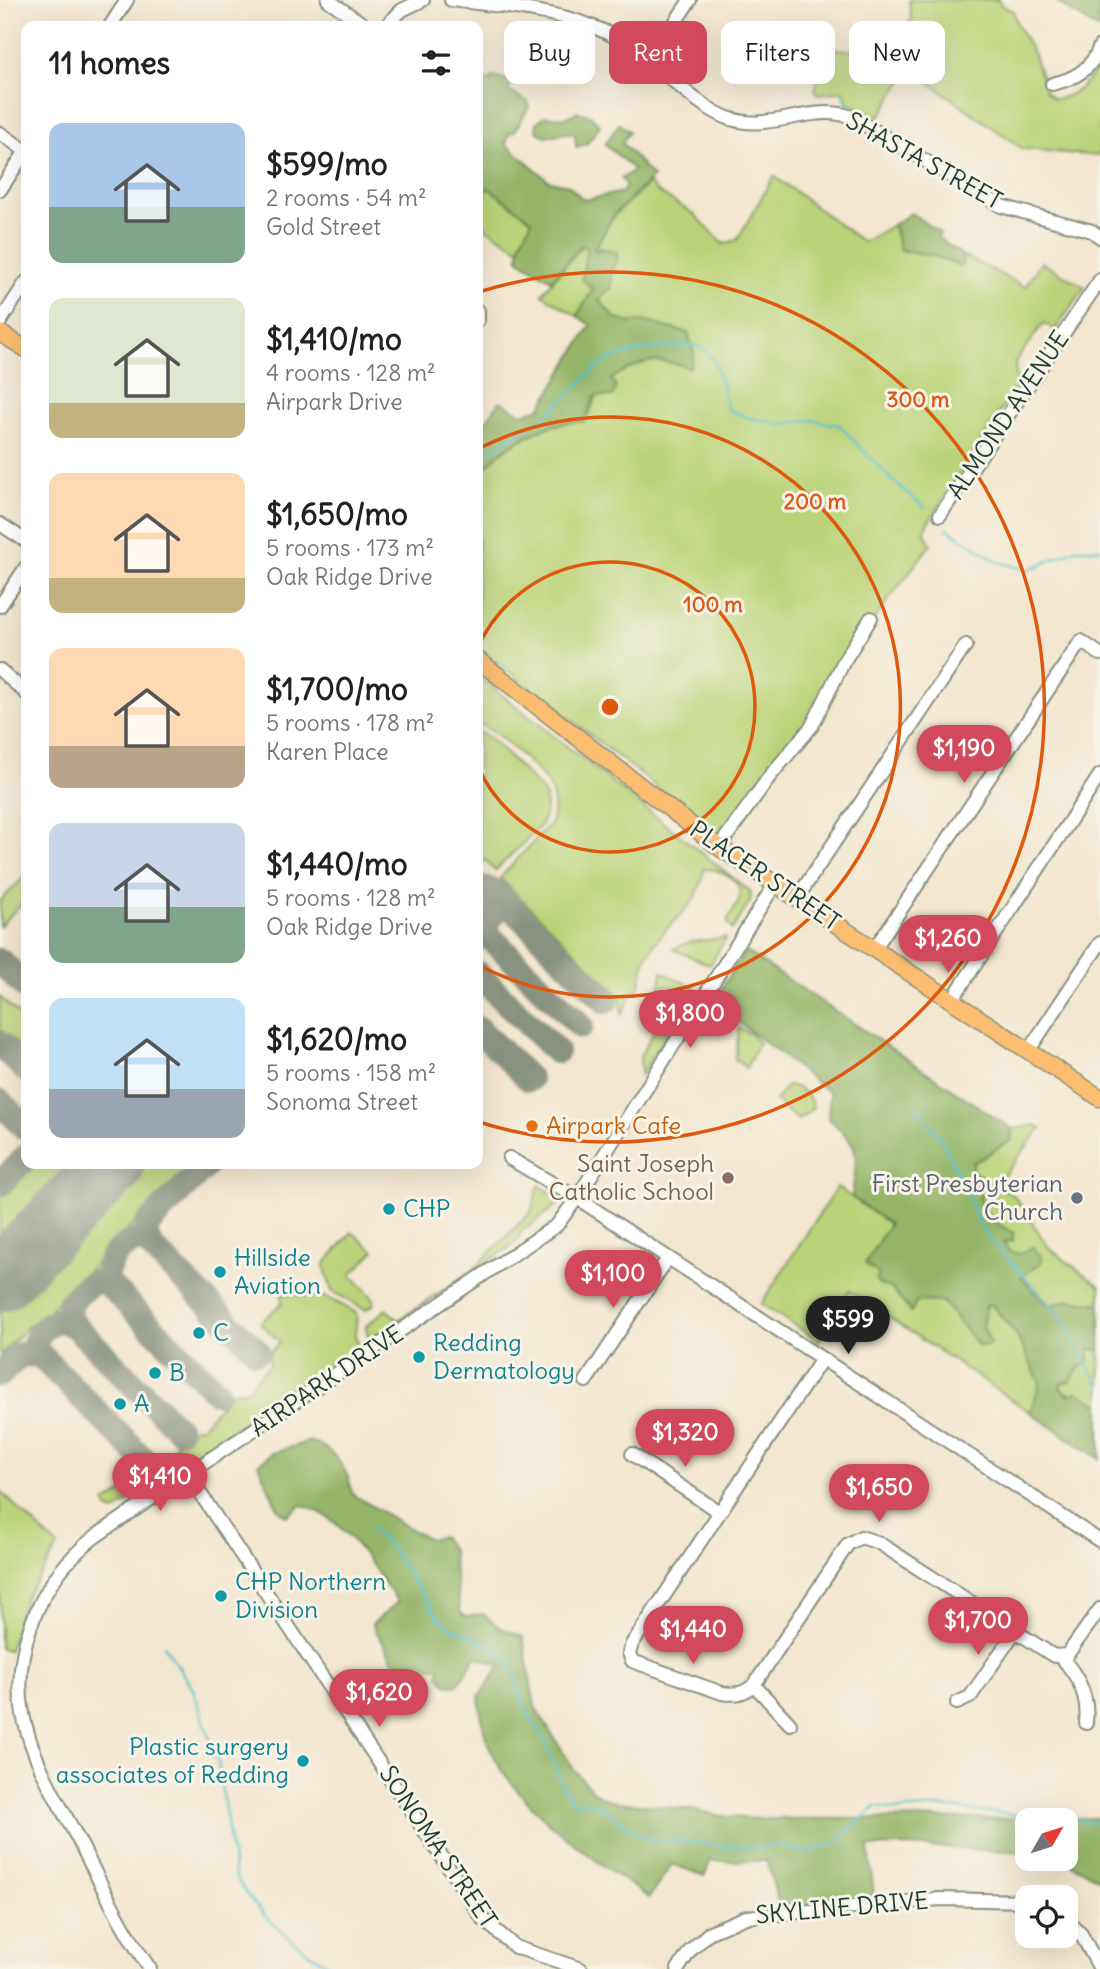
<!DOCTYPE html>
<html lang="en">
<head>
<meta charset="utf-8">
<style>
  :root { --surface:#fff; --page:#f6f6f6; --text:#202124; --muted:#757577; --accent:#d1495b }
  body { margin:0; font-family:Delius,sans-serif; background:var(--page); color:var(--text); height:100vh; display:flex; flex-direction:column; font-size:26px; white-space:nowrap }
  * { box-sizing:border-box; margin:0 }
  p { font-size:23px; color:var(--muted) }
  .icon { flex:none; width:38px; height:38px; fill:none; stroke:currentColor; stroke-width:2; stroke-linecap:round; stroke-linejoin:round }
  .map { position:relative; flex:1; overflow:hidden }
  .panel { position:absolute; left:21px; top:21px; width:462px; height:1148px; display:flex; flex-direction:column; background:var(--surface); border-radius:14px; box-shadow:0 7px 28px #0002 }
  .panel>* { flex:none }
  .top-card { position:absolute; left:504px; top:21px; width:490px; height:63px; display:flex; gap:14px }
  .needle { width:46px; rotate:51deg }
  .tools { position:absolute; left:1015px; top:1808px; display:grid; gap:14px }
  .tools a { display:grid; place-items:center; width:63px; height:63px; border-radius:14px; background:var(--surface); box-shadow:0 7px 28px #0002; font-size:35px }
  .price { position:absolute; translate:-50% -60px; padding:0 16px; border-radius:24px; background:var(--accent); color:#fff; font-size:23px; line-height:46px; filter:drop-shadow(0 2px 4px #0008) }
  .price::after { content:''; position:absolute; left:50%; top:42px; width:21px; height:16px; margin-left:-10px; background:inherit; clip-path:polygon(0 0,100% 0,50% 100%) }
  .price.on { background:#222; color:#fff }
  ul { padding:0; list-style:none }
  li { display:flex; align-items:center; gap:21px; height:175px; padding:0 28px }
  li span { display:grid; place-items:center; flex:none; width:196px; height:140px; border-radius:14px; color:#555 }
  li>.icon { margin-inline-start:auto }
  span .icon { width:84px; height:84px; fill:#fffc; stroke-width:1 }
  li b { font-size:30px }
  h2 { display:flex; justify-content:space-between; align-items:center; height:84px; padding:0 28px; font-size:30px }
  .tag { padding:0 24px; border-radius:14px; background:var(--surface); box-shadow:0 7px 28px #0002; font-size:24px; line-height:63px }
  .tag.on { background:var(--accent); color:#fff }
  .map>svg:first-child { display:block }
  .green { fill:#bbd378; stroke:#6d8856; stroke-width:2 }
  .forest { fill:#94b568; stroke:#5a794e; stroke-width:2 }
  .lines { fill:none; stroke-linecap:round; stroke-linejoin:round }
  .stream { stroke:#53c0c9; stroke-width:2.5 }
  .taxiway { stroke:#899281; stroke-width:26 }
  .runway { stroke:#899281; stroke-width:65 }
  .minor-casing { stroke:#899281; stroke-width:16 }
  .major-casing { stroke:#899281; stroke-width:19 }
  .minor { stroke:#fff; stroke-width:12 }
  .major { stroke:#fcbd6f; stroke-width:16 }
  .ring { fill:none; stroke:#de580e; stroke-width:3.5 }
  .food-dot { fill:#e8710a; stroke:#f7f3e8; stroke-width:2.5 }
  .education-dot { fill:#8d6e63; stroke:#f7f3e8; stroke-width:2.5 }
  .worship-dot { fill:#6b7280; stroke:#f7f3e8; stroke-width:2.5 }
  .culture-dot { fill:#0f9aa8; stroke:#f7f3e8; stroke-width:2.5 }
  .labels { text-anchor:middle; stroke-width:6; stroke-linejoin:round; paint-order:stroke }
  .street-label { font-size:24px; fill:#1f3d34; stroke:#f7f3e8 }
  .food-label { font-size:24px; fill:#c56008; stroke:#f7f3e8; text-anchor:start }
  .education-label { font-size:24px; fill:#785e54; stroke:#f7f3e8; text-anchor:end }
  .worship-label { font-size:24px; fill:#5b616d; stroke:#f7f3e8; text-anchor:end }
  .culture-label { font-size:24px; fill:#0d838f; stroke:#f7f3e8; text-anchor:start }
  .centre { fill:#de580e; stroke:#f7f3e8; stroke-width:3.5 }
  .ring-label { font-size:21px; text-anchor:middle; font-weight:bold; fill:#de580e; stroke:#f7f3e8; stroke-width:6; stroke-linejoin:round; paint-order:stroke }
</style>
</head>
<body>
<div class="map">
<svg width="1100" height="1969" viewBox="0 0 1100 1969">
  <rect width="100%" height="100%" fill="#f7f3e8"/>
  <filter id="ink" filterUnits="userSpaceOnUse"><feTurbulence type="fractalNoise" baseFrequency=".0143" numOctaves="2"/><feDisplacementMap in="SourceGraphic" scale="14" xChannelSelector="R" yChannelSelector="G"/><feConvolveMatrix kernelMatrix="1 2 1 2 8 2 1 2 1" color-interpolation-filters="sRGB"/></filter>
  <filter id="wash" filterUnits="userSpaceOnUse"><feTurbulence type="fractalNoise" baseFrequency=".00686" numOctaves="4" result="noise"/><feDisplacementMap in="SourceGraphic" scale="28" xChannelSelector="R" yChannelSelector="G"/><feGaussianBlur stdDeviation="1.57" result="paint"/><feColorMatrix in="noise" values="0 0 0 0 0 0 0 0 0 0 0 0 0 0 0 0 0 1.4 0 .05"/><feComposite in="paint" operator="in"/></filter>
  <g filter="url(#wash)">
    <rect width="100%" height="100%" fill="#f3e6ce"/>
    <g class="green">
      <path d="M909,0h90l3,6 11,5 4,13 17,31 12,37 8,7c23,-2 37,-19 46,-39v92l-3,4 -74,-7 -113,-80 -31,48 -31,-14 -4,-12 -26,3 -3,-4 3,-13 -5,-3 12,-26 43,4 14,5 29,-36z"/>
      <path d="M774,176l89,66 30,-17 3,13 8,13 28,4 27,11 4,-5 -1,-6 63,32 16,-25 44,25 -30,43 -11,-7 -29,39 2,24 -91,140 -1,8 6,10 -57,75 -57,92 -99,124 -240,-188v-171c27,-36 70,-50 111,-62 8,-27 38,-55 68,-55 11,0 22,5 32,8l5,-12 -6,-22 -45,-12 -14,2 -14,-5 -16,-18 12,-16v-13l4,-5 -21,-17 21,-35 34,-31 7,8 38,23 29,30 14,-4z"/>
      <path d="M488,187l45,34 -12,21v8l-43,-27v-26z"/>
      <path d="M582,245l6,3 5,41 -16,27 -35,-22z"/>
      <path d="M478,676l273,216 -1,10 -18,28 -5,-9c4,-7 13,-19 13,-27 0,-16 -23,-26 -36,-25 -5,42 -32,46 -53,80 -8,13 -9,26 -12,40l-6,2 -11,23 -2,-18 -120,-118 51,-55c3,-9 4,-24 0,-33 -7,-16 -56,-62 -73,-66z"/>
      <path d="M478,732l12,6 52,52c6,11 5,25 -2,36l-45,45 -10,-11 -7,5z"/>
      <path d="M26,875v24l-26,27v-25z"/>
      <path d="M726,938l-16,27 -37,-16 17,-7z"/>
      <path d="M662,972l33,16 -54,87 -1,-19 13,-22z"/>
      <path d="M0,997l26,25v33l-26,-26z"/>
      <path d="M739,1028l12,6 8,9 -13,25 -11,-9z"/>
      <path d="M787,1085c14,2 23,9 26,23l-15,12 -23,-19z"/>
      <path d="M1036,1125l5,3 -44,56 18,13 34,51 51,38v18l-30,-4 -22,6 -28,-29 20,-14 -31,-12 -6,-10 10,-8c-28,-13 -34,-28 -36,-58l-5,-5 2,-8c15,-5 22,-16 37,-21l1,-12z"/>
      <path d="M30,1164h53l-83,84v-54z"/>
      <path d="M144,1164h48l-157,161 -7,1 -28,29v-45z"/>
      <path d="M539,1185l18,11 4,6 -40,30 -4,10 -145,98 -4,-3 -2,-11 20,-17 12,11 75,-50 58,-58z"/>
      <path d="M837,1187l52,37 -6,12 -4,38 31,37 7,-10 26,1 35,43 9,1 -5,-21 5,-20 4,-1c18,17 48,55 49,81 0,10 -6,18 -10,27l-181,-121 -30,50 -58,-37z"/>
      <path d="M352,1232l22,19 -23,24 23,24 -1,6 -7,5 -34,-19 -8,-26z"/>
      <path d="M282,1294l44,3 29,15 2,4 -2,19 5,13 -99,66 -2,-2 -145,100 -6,-2 -3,-8 15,-8 16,-18 4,4c18,-18 34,-34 56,-54l4,2 32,-36 13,-1 24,-26v-11l11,-12 -20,-19 22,-20z"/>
      <path d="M1089,1348l11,2v55c-13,-9 -28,-7 -40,-17l1,-5 9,-2 9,-13 10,-6z"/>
      <path d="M0,1491l58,56 -33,51 -16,52 -9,-2z"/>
    </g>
    <g class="forest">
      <path d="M1054,0h46l-2,29 -40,-26z"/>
      <path d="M492,77l19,3 -2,11 19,11 1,5 -15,25 -5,1 -3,11 43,37 19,4 16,15 39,-8 3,-8 -5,-5 13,-9 -29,-26 14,-20 10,7 -7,12 31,34 -38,37 -21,35 3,3 3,-4 16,4 2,7 -7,12 1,16 -13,13 16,18 14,5 14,-2 45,12 6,22 -4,13c-35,-12 -48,-8 -79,11l5,7 -3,10h-18l-11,26c-40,-2 -82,23 -106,54v-44l22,-31 22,13 18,-6 51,-83 -14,-9 16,-27 -11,-10 5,-31 -5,-3 -31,35 -33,-21 3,-17 11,-22 -44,-32 -10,9v-118l13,2z"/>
      <path d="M577,112l13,3 10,10 -13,19 -11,3 -1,-13c-13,-5 -27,9 -39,-4l1,-8 8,-6 20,2z"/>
      <path d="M911,213l29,20 -2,5 24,17 1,9 -4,2 -27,-11 -32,-5 -7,-25z"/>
      <path d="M745,951l267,178 -1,12c-15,5 -23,16 -38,21l-1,8c9,8 18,6 20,20l-13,7 7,19 27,17 -1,8 -9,1 6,9 10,3 14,-7 9,10 -1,6 -20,14 27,29 22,-6 30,4v46l-11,-1v13l-10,6 -9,13 -9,2 -1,5 8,7 9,-3 23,13v54l-70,-47 10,-29 -24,-49 -25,-30 -5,2 -4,19 9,18 -4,3 -9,-1 -35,-43 -26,-1 -6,11 -20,-24 -11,-3 -4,-5 3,-6 -14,-10 24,-40 -37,-27c5,-45 11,-48 -24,-79l2,-25 -117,-91z"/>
      <path d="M309,1441c23,5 41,30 43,53l67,40 11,5 12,-2 10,13 8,61 5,6 18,-3 17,14 23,9 12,70 39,63 19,21 11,7 14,4 76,8 33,7 34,2 339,-1v61l-38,-20 4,-1v-38h-39v32l-122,-6 -36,1 5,52 -95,7 -12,-45h-57l-5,15 -33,-12 -23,34c-57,-40 -133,-89 -161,-154 -6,-15 -7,-33 -9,-48l22,-31 -25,-8 -19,29 -11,-2 -7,-9 1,-8h-43l-25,-43 26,-22c-26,-34 -53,-87 -97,-97l-14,11 -9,-7 -20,-45 13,-10z"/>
    </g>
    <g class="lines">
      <g class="stream">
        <path d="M843,92l7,20"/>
        <path d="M478,464c16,-22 43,-31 65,-46 21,-16 38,-38 58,-54 14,-11 91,-26 103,-15 16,14 19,41 23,60l22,9 32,6 30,-4 28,5 53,55 33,28"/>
        <path d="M948,529l50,33 30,8 48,-21h24"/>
        <path d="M917,1107l27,36 36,81 12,18 64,68 44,76"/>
        <path d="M370,1527l22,22 45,67 12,10 42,19 18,17 18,50 18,28 17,45 12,19 15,-2 8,2 35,27 18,8 105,9 27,-3 23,8 29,-10 42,-36 23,3 42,-3 159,16"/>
        <path d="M164,1645l29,44 25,73 17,114c24,41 59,69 100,93"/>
      </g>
      <g class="taxiway">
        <path d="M478,888l16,3 6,14 -22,28"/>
        <path d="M498,894l108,107"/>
        <path d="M478,935l13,3 90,88"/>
        <path d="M0,961l26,26"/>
        <path d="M478,974l78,77"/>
        <path d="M478,1029l51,50"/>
        <path d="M0,1044l26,26"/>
        <path d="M0,1102l26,26"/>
        <path d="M0,1184l26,-27"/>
        <path d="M149,1243l-4,-8 3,-11 59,-60"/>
        <path d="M109,1285c-11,-18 16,-49 36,-44l112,110"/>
        <path d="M71,1324l-10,-5c-14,3 -28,17 -26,31l111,112"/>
        <path d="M0,1374l21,-20 17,1"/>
        <path d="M179,1430l-111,-111 2,-16c11,-11 22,-29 39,-18l108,107"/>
      </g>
      <path class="runway" d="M0,1279l113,-115"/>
    </g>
  </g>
  <g filter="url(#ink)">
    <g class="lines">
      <defs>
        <g id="minor">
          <path d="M328,0l38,26"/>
          <path d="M451,0c57,7 126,11 176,44 31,20 71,65 104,75 42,13 79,-16 121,-2l149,89 91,25 8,6"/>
          <path d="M110,26l17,-26"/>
          <path d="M386,26l16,-16 21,-10"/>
          <path d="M650,60l40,-60"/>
          <path d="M1052,84c23,-5 40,-15 48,-38"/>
          <path d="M0,133l26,18 -26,39"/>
          <path d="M478,311v9"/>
          <path d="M0,322l26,-40"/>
          <path d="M940,515l160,-235"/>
          <path d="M0,524l26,17"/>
          <path d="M0,606l26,-39"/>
          <path d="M0,670l26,23"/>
          <path d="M719,847l51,-71 42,-50 32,-65 27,-43"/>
          <path d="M797,898l169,-253"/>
          <path d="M875,948l206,-307 19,13"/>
          <path d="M952,1000l148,-225"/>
          <path d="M1029,1050l71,-107"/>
          <path d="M509,1158l68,40 523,343"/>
          <path d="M822,1359l-190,285 -3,9 3,8 90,32c14,2 21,1 32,-8l94,-141 13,-7 18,6 175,113 13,-1 33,-46"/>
          <path d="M586,1381l82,-123"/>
          <path d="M632,1454l87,58"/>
          <path d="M188,1475l295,444 32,28 66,22"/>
          <path d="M1061,1657c18,20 28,40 25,66"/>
          <path d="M754,1685l36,39"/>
          <path d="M957,1703l13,-6 44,-64"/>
          <path d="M1066,1919l15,15 19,35"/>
          <path d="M150,1969c-28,-41 -49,-85 -72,-130 -18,-34 -39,-68 -50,-105 -23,-73 9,-153 68,-198l461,-311 20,-27 198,-314"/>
          <path d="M678,1969l12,-18 20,-19 36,-15 194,-18 87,2"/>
        </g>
        <g id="major">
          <path d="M0,333l26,16"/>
          <path d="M478,660l241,187 381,251"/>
        </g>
      </defs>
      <use href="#minor" class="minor-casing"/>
      <use href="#major" class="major-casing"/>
      <use href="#minor" class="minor"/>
      <use href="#major" class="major"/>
    </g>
  </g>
  <g class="ring">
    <path d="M478 647A145 145 0 1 1 478 767"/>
    <path d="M478 449A290 290 0 1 1 478 965"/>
    <path d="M479 292A435 435 0 1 1 479 1122"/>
  </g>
  <circle class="food-dot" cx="532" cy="1126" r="7"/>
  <circle class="education-dot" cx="728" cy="1178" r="7"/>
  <circle class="worship-dot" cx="1077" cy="1198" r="7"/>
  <g class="culture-dot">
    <circle cx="389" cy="1209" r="7"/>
    <circle cx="220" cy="1272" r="7"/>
    <circle cx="199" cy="1333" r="7"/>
    <circle cx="419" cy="1357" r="7"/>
    <circle cx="155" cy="1373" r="7"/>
    <circle cx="120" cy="1404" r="7"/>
    <circle cx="221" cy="1596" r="7"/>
    <circle cx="303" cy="1761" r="7"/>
  </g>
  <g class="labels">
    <g class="street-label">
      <text transform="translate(924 161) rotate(29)" y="8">SHASTA STREET</text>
      <text transform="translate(1008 415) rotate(-56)" y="8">ALMOND AVENUE</text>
      <text transform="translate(765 876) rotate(34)" y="8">PLACER STREET</text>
      <text transform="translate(327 1381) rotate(-34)" y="8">AIRPARK DRIVE</text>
      <text transform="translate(438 1847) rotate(56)" y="8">SONOMA STREET</text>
      <text transform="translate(842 1908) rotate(-5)" y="8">SKYLINE DRIVE</text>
    </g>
    <g class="food-label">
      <text x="546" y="1134">Airpark Cafe</text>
    </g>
    <g class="education-label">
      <text x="714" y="1172">Saint Joseph<tspan x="714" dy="28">Catholic School</tspan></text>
    </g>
    <g class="worship-label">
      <text x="1063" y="1192">First Presbyterian<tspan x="1063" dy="28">Church</tspan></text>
    </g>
    <g class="culture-label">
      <text x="403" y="1217">CHP</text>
      <text x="234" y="1266">Hillside<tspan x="234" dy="28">Aviation</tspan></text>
      <text x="213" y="1341">C</text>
      <text x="433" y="1351">Redding<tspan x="433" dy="28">Dermatology</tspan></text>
      <text x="169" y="1381">B</text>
      <text x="134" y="1412">A</text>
      <text x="235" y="1590">CHP Northern<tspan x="235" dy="28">Division</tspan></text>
      <text x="289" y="1755" text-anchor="end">Plastic surgery<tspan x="289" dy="28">associates of Redding</tspan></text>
    </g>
  </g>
  <circle cx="610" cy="707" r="10" class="centre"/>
  <g class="ring-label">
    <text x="918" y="407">300 m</text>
    <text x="815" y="509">200 m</text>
    <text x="713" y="612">100 m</text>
  </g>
</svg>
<div class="tools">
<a><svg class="needle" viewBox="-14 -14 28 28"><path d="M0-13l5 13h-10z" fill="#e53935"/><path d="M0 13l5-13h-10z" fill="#757577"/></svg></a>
<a><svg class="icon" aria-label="locate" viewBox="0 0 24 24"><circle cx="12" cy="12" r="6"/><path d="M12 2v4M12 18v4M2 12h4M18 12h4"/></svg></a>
</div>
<b class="price" style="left:964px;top:785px">$1,190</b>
<b class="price" style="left:948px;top:975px">$1,260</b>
<b class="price" style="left:690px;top:1050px">$1,800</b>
<b class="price" style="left:613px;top:1310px">$1,100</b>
<b class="price on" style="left:848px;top:1356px">$599</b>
<b class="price" style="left:685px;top:1469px">$1,320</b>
<b class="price" style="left:160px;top:1513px">$1,410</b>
<b class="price" style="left:879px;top:1524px">$1,650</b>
<b class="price" style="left:978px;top:1657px">$1,700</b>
<b class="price" style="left:693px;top:1666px">$1,440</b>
<b class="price" style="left:379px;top:1729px">$1,620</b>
<div class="top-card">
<a class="tag">Buy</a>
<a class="tag on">Rent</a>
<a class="tag">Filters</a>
<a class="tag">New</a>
</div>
<section class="panel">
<h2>11 homes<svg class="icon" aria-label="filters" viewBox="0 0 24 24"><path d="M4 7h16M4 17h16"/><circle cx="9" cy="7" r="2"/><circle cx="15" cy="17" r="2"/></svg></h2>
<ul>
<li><span style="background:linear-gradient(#a9c7e8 60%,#7fa58c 0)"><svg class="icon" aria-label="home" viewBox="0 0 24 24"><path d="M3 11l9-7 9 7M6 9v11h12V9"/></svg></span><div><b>$599/mo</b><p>2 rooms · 54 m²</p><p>Gold Street</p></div></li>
<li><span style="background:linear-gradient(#dfe7d0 75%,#c2b280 0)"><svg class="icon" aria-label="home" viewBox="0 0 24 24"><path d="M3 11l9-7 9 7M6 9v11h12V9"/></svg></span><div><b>$1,410/mo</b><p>4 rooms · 128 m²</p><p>Airpark Drive</p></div></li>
<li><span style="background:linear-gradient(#ffd9b3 75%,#c2b280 0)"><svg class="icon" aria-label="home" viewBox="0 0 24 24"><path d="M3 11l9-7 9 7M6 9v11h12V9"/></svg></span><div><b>$1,650/mo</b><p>5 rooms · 173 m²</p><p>Oak Ridge Drive</p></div></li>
<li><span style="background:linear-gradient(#ffd9b3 70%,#b9a48a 0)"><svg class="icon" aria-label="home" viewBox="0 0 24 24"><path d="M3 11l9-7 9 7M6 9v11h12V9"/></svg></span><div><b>$1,700/mo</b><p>5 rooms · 178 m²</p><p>Karen Place</p></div></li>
<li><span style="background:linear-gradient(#c9d6e8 60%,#7fa58c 0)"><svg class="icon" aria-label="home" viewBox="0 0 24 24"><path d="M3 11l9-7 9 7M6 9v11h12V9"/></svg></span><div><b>$1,440/mo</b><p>5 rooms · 128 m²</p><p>Oak Ridge Drive</p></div></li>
<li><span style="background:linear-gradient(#bfe0f5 65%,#9aa5b1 0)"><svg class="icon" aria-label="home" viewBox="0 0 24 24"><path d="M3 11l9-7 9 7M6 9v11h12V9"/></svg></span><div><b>$1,620/mo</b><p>5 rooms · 158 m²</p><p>Sonoma Street</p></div></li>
</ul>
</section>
</div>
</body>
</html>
